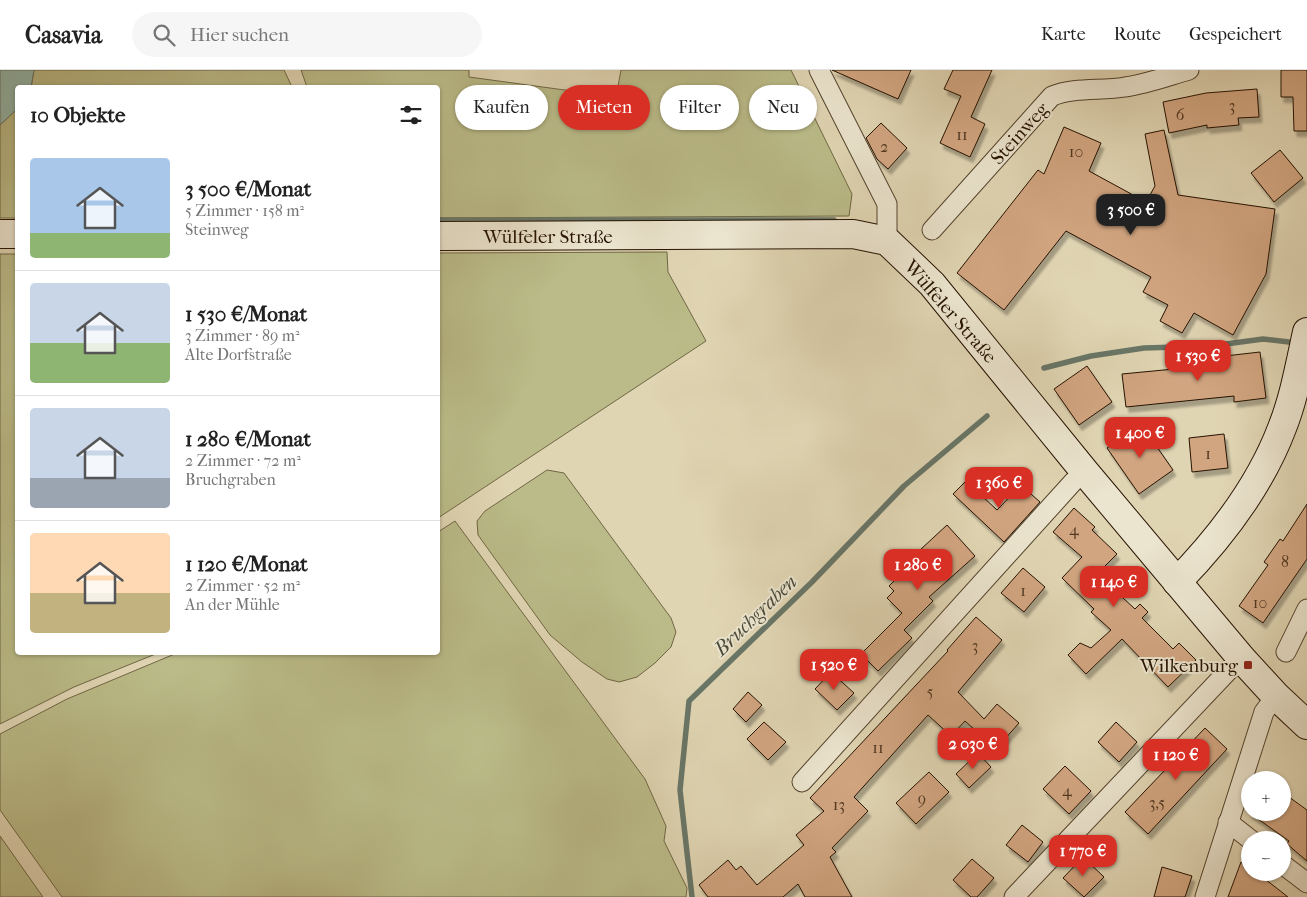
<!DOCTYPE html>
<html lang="de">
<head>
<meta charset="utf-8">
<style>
  :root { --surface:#fff; --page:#f6f6f6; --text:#222; --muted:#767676; --line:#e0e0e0; --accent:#d93025 }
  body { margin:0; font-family:"IM FELL French Canon",serif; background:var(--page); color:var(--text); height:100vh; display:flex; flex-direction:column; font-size:19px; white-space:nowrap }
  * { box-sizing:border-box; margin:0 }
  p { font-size:16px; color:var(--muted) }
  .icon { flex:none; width:28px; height:28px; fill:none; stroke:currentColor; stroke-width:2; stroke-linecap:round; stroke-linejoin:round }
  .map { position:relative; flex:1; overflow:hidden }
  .sheet { position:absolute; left:15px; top:15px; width:425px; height:570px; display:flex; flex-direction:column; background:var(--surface); border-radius:5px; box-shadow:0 1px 4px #0004 }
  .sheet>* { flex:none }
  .top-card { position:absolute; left:455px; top:15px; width:475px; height:45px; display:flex; gap:10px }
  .controls { position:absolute; left:1241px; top:701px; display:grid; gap:10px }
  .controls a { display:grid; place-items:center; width:50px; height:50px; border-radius:50%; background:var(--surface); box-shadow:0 1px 4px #0004; font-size:25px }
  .price { position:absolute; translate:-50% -42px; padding:0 11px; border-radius:10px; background:var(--accent); color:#fff; font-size:16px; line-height:32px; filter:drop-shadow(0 1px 2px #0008) }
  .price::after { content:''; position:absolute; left:50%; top:30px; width:15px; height:11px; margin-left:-8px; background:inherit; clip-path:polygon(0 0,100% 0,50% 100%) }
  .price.active { background:#222; color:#fff }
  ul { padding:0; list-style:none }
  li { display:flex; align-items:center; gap:15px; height:125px; padding:0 15px }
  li+li { border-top:1px solid var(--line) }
  li span { display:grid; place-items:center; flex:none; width:140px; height:100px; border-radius:5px; color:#555 }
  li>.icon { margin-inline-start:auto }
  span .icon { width:60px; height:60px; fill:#fffc; stroke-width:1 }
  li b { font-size:21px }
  h2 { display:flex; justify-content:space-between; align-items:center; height:60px; padding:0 15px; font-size:21px }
  .pill { padding:0 18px; border-radius:22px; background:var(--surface); box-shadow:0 1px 4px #0004; font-size:18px; line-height:45px }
  .pill.active { background:var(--accent); color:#fff }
  header { display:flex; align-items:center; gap:30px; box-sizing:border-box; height:70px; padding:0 25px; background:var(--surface); border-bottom:1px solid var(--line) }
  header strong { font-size:24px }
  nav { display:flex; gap:28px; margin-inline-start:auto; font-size:18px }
  .search { width:350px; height:45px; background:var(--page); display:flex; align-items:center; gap:12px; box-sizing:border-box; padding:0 18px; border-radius:28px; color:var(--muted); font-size:19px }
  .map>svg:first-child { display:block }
  .green { fill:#babb88; stroke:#706644 }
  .water { fill:#94b9ac; stroke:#687667 }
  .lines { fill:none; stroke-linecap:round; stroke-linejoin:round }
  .stream { stroke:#687667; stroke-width:5.5 }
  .building { fill:#d1a580; stroke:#251200; filter:url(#shadow) }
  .street-casing { stroke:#54432d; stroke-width:21 }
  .secondary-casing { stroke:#251200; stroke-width:30 }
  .street { stroke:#ebe4ce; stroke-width:19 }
  .secondary { stroke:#ebe4ce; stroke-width:28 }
  .poi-dot { fill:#8f2418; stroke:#ebe4ce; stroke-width:2 }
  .labels { text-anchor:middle; stroke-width:4; stroke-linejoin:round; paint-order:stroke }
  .number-label { font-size:16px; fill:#503720 }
  .street-label { font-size:19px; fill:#251200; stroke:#ebe4ce }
  .poi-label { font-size:19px; fill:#251200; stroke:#ebe4ce; text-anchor:end }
  .water-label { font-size:20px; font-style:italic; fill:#4c4c3c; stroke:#ebe4ce }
</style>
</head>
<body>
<header>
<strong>Casavia</strong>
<div class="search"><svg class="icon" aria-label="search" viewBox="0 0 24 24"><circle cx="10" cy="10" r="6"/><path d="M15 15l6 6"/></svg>Hier suchen</div>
<nav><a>Karte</a><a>Route</a><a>Gespeichert</a></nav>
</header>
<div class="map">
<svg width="1307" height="827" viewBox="0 0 1307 827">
  <defs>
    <filter id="shadow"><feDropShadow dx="3" dy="5.5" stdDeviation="1" flood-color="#0004"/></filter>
  </defs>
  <rect width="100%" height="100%" fill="#e0d5b3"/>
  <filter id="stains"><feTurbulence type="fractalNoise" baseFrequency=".004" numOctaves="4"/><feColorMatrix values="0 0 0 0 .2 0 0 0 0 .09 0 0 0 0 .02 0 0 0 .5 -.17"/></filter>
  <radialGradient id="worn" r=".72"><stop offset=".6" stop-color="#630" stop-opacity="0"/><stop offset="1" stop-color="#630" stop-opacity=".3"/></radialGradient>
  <g class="green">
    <path d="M34,0h250l8,17 -261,1z"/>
    <path d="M301,0h168v7l147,20 5,-27h170l61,124 -3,22 -411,2v-130l-131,-1z"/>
    <path d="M17,39v109h-17v-93z"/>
    <path d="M667,182l1,20 38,69 -268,177v-265z"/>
    <path d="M0,184h18v398l140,1 -84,34 -74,37z"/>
    <path d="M547,400l17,3 107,145 5,14 -5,15 -16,16 -18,14 -18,5 -12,-3 -25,-17 -32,-27 -72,-100 -1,-14 8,-10z"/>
    <path d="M455,451l190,258 21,47 -2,15 23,47 -1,9h-624l-62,-87v-76l67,-35 110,-46 261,-1v-120z"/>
    <path d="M0,766l43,61h-43z"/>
  </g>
  <path class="water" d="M0,0h34l-3,17 -13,1 -1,21 -17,16z"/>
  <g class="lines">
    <g class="stream">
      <path d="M438,150h396"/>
      <path d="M1044,298l47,-12 53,-8 67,-2 52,-7 26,3"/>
      <path d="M692,827l-12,-107 9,-89 123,-119 92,-96 83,-70"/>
    </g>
  </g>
  <g class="building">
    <path d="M832,0h79l-13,29z"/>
    <path d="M953,0h39l-21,47 14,7 -15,33 -30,-14 21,-47 -17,-7z"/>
    <path d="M1281,0h26v61h-13l-1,-34h-12z"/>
    <path d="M1257,19l2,28 -21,1 1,7 -32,3v-3l-38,8 -6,-31 43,-9z"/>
    <path d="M881,53l26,25 -19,21 -11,-10 -11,-21z"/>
    <path d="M1064,57l37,16 -12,28 57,31 9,-16 -10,-52 19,-4 14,65 97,14 -9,65 -33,61 -39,-22 -12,20 -22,-12 8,-16 -25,-13 8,-15 -85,-46 -62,79 -47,-37 81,-103 6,4z"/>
    <path d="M1280,80l23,28 -29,24 -23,-29z"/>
    <path d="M1260,282l6,46 -32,4v-6l-108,11 -4,-33 52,-5 -1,-5 55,-6 -3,-2z"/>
    <path d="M1087,296l25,36 -33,23 -25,-36z"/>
    <path d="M1141,354l32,46 -34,24 -32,-46z"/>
    <path d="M1224,364l4,34 -36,4 -3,-34z"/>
    <path d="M966,411l31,29 24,-25 19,17 -36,40 -51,-48z"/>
    <path d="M1307,434v55l-44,64 -24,-17 29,-41 -4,-3 16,-23 3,2z"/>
    <path d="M1074,438l21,19 -3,3 25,24 -20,20 38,35 5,-5 8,8 -6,6 31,31 6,-6 17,17 -28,27 -46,-48 -36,35 -18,-19 12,-12 11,5 20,-18 -20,-18 3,-3 -32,-31 20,-21 -29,-25z"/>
    <path d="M947,455l28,31 -46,41 4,4 -29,29 8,8 -34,33 -17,-17 41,-41 -15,-15 7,-7 -5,-5 33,-33 -2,-3z"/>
    <path d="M1023,498l22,19 -21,25 -23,-19z"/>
    <path d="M976,547l26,23 -44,52 26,27 13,-15 22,19 -23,26 -31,-28 -14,15 -23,-21 -74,82 14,14 -36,37 4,4 -6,5 22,40h-47l-7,-13 -15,13h-75l-9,-12 29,-25 8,10 5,-4 16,19 47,-40 -8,-10 28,-24 -14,-13 138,-147 -1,-1z"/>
    <path d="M820,579l10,10 -13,13 -10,-10z"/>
    <path d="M831,602l23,21 -17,17 -22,-21z"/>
    <path d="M748,622l14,13 -16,17 -13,-13z"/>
    <path d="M764,652l22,20 -18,18 -21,-21z"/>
    <path d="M1116,652l21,20 -18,20 -21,-20z"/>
    <path d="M1205,658l22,21 -79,85 -23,-22z"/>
    <path d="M978,683l13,14 -22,21 -13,-14z"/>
    <path d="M1065,696l26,25 -22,23 -26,-25z"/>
    <path d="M929,702l20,20 -33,32 -20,-21z"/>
    <path d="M1282,722l25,18v51l-20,-17 2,-3 -41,-29h34z"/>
    <path d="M1022,755l21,17 -15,20 -22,-17z"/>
    <path d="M1083,787l21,20 -20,20 -21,-19z"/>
    <path d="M972,789l22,19 -17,19h-6l-18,-17z"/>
    <path d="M1241,792l9,6v4h6l32,25h-60z"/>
    <path d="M1162,797l30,9 -7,21h-31z"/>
  </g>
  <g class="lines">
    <defs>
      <g id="street">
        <path d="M819,0l68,134v37"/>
        <path d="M932,160l120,-134c23,-9 49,-5 73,-9 22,-3 43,-11 64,-17"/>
        <path d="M1286,582l21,-43"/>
        <path d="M802,712l271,-300 12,-10"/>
        <path d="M1228,752l23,18"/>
        <path d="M1282,794l25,19"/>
        <path d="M1014,827l215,-227 13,-11"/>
        <path d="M1205,827l59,-185 12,-16"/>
      </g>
      <g id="secondary">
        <path d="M0,164h18"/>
        <path d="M438,166l415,-2 34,7 45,43 153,188 157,187 34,37 31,29"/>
        <path d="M1177,512c43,-44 83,-96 105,-154 12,-30 18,-64 25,-96"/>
      </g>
    </defs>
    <use href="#street" class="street-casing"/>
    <use href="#secondary" class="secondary-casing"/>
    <use href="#street" class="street"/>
    <use href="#secondary" class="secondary"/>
  </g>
  <rect class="poi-dot" x="1243" y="590" width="10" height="10" rx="2.5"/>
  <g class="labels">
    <g class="number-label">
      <text x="1232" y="41">3</text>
      <text x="1180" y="50">6</text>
      <text x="962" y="70">11</text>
      <text x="884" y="82">2</text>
      <text x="1076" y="87">10</text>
      <text x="1208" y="389">1</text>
      <text x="1074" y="465">4</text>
      <text x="1285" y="497">8</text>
      <text x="1023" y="526">1</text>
      <text x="1260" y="538">10</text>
      <text x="975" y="581">3</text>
      <text x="930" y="627">5</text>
      <text x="878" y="683">11</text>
      <text x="1067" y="726">4</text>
      <text x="922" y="734">9</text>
      <text x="1157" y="738">3,5</text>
      <text x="839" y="740">13</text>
    </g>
    <g class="street-label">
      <text transform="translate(1019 63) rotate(-48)" y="7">Steinweg</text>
      <text x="548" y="173">Wülfeler Straße</text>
      <text transform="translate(951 241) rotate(49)" y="7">Wülfeler Straße</text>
    </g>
    <g class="poi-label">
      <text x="1238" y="602">Wilkenburg</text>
    </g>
    <g class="water-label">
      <text transform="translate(755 545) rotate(-44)" y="7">Bruchgraben</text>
    </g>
  </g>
  <rect width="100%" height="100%" filter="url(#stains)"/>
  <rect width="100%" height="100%" fill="url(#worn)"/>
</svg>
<div class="controls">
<a>+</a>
<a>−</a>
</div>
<b class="price active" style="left:1131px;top:166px">3 500 €</b>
<b class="price" style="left:1198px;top:312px">1 530 €</b>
<b class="price" style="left:1140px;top:389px">1 400 €</b>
<b class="price" style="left:999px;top:439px">1 360 €</b>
<b class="price" style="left:918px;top:521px">1 280 €</b>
<b class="price" style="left:1114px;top:538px">1 140 €</b>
<b class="price" style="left:834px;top:621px">1 520 €</b>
<b class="price" style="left:973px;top:700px">2 030 €</b>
<b class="price" style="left:1176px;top:711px">1 120 €</b>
<b class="price" style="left:1083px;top:807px">1 770 €</b>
<div class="top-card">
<a class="pill">Kaufen</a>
<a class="pill active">Mieten</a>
<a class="pill">Filter</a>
<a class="pill">Neu</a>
</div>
<section class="sheet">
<h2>10 Objekte<svg class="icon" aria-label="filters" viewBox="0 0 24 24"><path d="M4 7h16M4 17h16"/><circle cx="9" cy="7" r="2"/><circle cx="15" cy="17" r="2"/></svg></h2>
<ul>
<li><span style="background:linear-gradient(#a9c7e8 75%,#8fb573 0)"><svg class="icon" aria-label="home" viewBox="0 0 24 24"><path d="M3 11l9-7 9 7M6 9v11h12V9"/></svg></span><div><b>3 500 €/Monat</b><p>5 Zimmer · 158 m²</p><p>Steinweg</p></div></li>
<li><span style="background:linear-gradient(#c9d6e8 60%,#8fb573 0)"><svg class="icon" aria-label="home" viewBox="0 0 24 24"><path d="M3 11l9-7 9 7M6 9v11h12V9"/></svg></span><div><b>1 530 €/Monat</b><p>3 Zimmer · 89 m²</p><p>Alte Dorfstraße</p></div></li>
<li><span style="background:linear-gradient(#c9d6e8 70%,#9aa5b1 0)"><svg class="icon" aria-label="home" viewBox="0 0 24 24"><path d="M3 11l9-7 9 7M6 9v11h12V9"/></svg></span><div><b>1 280 €/Monat</b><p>2 Zimmer · 72 m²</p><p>Bruchgraben</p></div></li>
<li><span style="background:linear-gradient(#ffd9b3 60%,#c2b280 0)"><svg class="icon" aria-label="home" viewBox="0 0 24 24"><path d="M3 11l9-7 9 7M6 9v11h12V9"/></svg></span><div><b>1 120 €/Monat</b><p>2 Zimmer · 52 m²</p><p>An der Mühle</p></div></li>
</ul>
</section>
</div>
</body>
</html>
